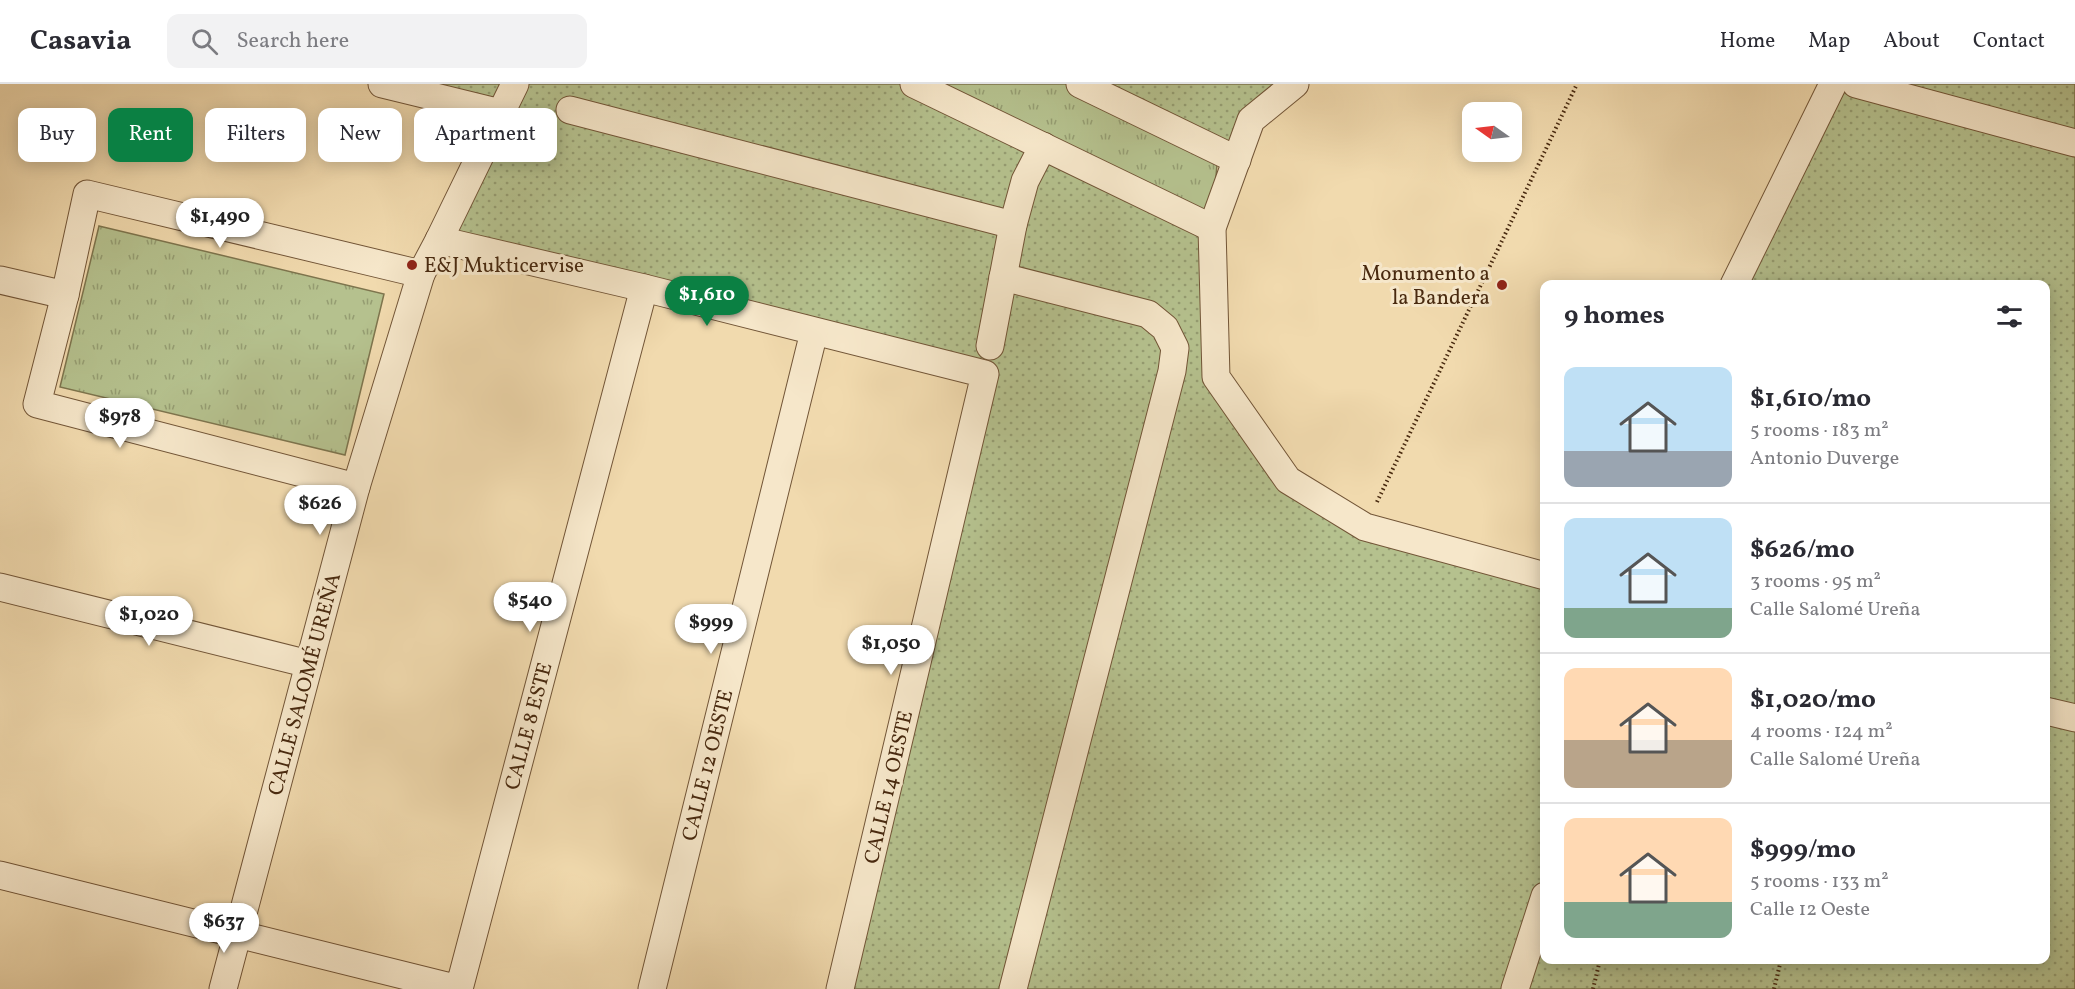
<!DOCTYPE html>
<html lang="en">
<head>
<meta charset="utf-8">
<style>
  :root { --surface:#fff; --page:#f2f2f3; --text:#2b2b33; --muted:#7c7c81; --line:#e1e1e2; --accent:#0b8043 }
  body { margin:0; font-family:Vollkorn,serif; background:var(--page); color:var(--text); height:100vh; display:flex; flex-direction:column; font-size:22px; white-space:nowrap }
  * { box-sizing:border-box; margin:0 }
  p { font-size:20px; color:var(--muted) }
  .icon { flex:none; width:33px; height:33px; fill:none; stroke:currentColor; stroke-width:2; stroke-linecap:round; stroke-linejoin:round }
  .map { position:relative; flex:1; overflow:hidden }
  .panel { position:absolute; left:1540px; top:196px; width:510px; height:684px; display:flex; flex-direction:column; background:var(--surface); border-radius:12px; box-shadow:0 3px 15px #0003 }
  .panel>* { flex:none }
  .guide { position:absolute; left:18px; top:24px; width:570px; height:54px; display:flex; gap:12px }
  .needle { width:39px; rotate:284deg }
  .buttons { position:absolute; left:1462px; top:18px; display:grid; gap:12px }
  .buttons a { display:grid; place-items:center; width:60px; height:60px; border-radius:12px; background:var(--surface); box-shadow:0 3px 15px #0003; font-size:30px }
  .price { position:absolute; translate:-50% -51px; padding:0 14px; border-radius:21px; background:#fff; color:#222; font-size:20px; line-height:39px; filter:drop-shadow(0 2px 3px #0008) }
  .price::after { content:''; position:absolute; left:50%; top:36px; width:18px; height:14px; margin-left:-9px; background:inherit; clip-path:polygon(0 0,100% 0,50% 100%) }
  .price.on { background:var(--accent); color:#fff }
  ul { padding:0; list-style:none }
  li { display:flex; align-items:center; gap:18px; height:150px; padding:0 24px }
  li+li { border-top:2px solid var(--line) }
  li span { display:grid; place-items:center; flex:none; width:168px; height:120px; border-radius:12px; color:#555 }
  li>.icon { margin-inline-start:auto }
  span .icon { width:72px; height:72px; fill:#fffc; stroke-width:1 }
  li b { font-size:26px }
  h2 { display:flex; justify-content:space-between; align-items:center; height:72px; padding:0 24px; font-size:26px }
  .tag { padding:0 21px; border-radius:12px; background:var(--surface); box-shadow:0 3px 15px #0003; font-size:21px; line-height:54px }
  .tag.on { background:var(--accent); color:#fff }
  header { display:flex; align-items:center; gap:36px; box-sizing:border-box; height:84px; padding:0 30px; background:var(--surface); border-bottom:2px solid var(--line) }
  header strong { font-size:28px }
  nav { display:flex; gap:33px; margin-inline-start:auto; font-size:21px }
  .search { width:420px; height:54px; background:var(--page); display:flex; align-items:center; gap:15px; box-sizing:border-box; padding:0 21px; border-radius:12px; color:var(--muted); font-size:22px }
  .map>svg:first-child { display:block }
  .grass { fill:url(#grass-dots); stroke:#7e754e; stroke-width:1.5 }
  .park { fill:url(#park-tufts); stroke:#7e754e; stroke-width:1.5 }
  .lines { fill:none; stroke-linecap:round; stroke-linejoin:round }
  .street-casing { stroke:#725537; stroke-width:29 }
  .path { stroke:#48290f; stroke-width:4; stroke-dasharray:1.5 3; stroke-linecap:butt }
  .street { stroke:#f6e7ca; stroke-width:27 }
  .poi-dot { fill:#8f2418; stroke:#f6e7ca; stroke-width:2 }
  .labels { text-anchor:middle; stroke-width:6; stroke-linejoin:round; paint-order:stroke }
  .poi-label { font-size:21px; fill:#48290f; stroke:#f6e7ca; text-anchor:start }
  .street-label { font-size:21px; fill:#48290f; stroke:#f6e7ca }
</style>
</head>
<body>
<header>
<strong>Casavia</strong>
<div class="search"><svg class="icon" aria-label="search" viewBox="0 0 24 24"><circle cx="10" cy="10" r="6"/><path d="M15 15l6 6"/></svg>Search here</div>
<nav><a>Home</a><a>Map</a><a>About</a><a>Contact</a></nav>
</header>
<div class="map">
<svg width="2075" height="905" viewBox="0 0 2075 905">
  <defs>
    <pattern id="grass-dots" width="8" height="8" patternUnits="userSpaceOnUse" patternTransform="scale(1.5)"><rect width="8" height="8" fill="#b5c18e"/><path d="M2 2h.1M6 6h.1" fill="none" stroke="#959d72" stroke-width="1.8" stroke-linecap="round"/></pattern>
    <pattern id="park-tufts" width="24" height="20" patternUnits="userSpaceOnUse" patternTransform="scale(1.5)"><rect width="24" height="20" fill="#b5c18e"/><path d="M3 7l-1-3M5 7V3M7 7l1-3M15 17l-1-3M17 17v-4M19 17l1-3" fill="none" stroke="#959d72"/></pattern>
  </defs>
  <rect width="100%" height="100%" fill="#f1daae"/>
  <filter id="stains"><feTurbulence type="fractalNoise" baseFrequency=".00333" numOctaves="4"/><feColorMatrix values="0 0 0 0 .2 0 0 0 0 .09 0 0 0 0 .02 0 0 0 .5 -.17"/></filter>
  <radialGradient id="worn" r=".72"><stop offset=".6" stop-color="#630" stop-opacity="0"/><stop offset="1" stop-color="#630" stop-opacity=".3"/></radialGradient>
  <g class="grass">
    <path d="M398,0h517l297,144 4,149 71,103 78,47 180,49v384h501v-247l29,8v268h-1235l144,-615 -545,-134 61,-127z"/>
    <path d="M1080,0h217l-79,67z"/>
    <path d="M1833,0h242v632l-29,-8v-423h-312z"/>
  </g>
  <g class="park">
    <path d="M914,0h166l138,67 -6,77z"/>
    <path d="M99,142l285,68 -39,161 -285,-68z"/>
  </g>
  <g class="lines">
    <defs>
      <g id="street">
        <path d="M382,0l119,29"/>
        <path d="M914,0l298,144"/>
        <path d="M1080,0l157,76"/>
        <path d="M1295,0l-44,36 -39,108 4,149 72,103 77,47 180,49"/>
        <path d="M1856,0l219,59"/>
        <path d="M570,26l443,115"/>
        <path d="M439,156l205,48 341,86 -145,615"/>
        <path d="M1003,193l145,37 17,14 10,20 -3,23 -159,618"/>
        <path d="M0,196l65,15"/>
        <path d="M1734,201l99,-201"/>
        <path d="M990,262l23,-121 12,-44 18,-35"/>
        <path d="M356,403l-319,-83 28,-109 22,-101 334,80"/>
        <path d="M0,503l309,77"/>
        <path d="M2046,627l29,7"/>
        <path d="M0,791l459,114 185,-701"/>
        <path d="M223,905l133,-502 65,-213 18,-34 76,-156"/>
        <path d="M652,905l162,-657"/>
        <path d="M1515,905l30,-93"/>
      </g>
    </defs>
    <use href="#street" class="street-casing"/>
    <g class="path">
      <path d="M1377,418l200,-418"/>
      <path d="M1593,905l7,-29"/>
      <path d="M1774,905l7,-29"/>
    </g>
    <use href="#street" class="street"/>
  </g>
  <g class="poi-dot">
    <circle cx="412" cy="181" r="6"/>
    <circle cx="1502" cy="201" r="6"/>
  </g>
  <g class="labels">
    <g class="poi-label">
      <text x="424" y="188">E&amp;J Mukticervise</text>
      <text x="1490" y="196" text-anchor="end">Monumento a<tspan x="1490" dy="24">la Bandera</tspan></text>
    </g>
    <g class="street-label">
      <text transform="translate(304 600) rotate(-75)" y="7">CALLE SALOMÉ UREÑA</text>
      <text transform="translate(528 642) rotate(-75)" y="7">CALLE 8 ESTE</text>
      <text transform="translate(707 681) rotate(-76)" y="7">CALLE 12 OESTE</text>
      <text transform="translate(888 703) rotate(-77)" y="7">CALLE 14 OESTE</text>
    </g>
  </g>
  <rect width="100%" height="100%" filter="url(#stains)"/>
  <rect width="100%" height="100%" fill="url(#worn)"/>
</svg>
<div class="buttons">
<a><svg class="needle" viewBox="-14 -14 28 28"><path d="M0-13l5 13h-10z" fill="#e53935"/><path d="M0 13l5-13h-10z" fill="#7c7c81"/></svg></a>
</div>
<b class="price" style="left:220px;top:165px">$1,490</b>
<b class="price on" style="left:707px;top:243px">$1,610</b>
<b class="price" style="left:120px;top:365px">$978</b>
<b class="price" style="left:320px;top:452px">$626</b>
<b class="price" style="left:530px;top:549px">$540</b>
<b class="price" style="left:149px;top:563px">$1,020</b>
<b class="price" style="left:711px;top:571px">$999</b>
<b class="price" style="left:891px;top:592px">$1,050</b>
<b class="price" style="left:224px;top:870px">$637</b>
<div class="guide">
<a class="tag">Buy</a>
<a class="tag on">Rent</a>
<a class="tag">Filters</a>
<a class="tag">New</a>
<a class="tag">Apartment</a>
</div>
<section class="panel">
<h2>9 homes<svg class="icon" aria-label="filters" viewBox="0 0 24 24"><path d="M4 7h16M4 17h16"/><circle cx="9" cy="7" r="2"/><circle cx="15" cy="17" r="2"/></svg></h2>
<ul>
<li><span style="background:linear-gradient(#bfe0f5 70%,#9aa5b1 0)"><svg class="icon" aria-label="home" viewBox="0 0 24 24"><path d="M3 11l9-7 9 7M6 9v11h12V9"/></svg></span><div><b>$1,610/mo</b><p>5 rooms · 183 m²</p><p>Antonio Duverge</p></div></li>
<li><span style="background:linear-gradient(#bfe0f5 75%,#7fa58c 0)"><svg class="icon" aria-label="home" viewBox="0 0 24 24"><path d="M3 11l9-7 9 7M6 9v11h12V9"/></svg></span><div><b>$626/mo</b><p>3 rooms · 95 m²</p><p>Calle Salomé Ureña</p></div></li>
<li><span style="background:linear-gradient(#ffd9b3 60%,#b9a48a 0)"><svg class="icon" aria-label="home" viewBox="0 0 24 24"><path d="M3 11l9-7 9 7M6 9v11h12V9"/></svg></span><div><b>$1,020/mo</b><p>4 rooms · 124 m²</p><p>Calle Salomé Ureña</p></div></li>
<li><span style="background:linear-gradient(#ffd9b3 70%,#7fa58c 0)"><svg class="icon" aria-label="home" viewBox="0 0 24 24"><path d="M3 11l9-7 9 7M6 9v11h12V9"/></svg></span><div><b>$999/mo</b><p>5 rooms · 133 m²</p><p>Calle 12 Oeste</p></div></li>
</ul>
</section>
</div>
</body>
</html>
